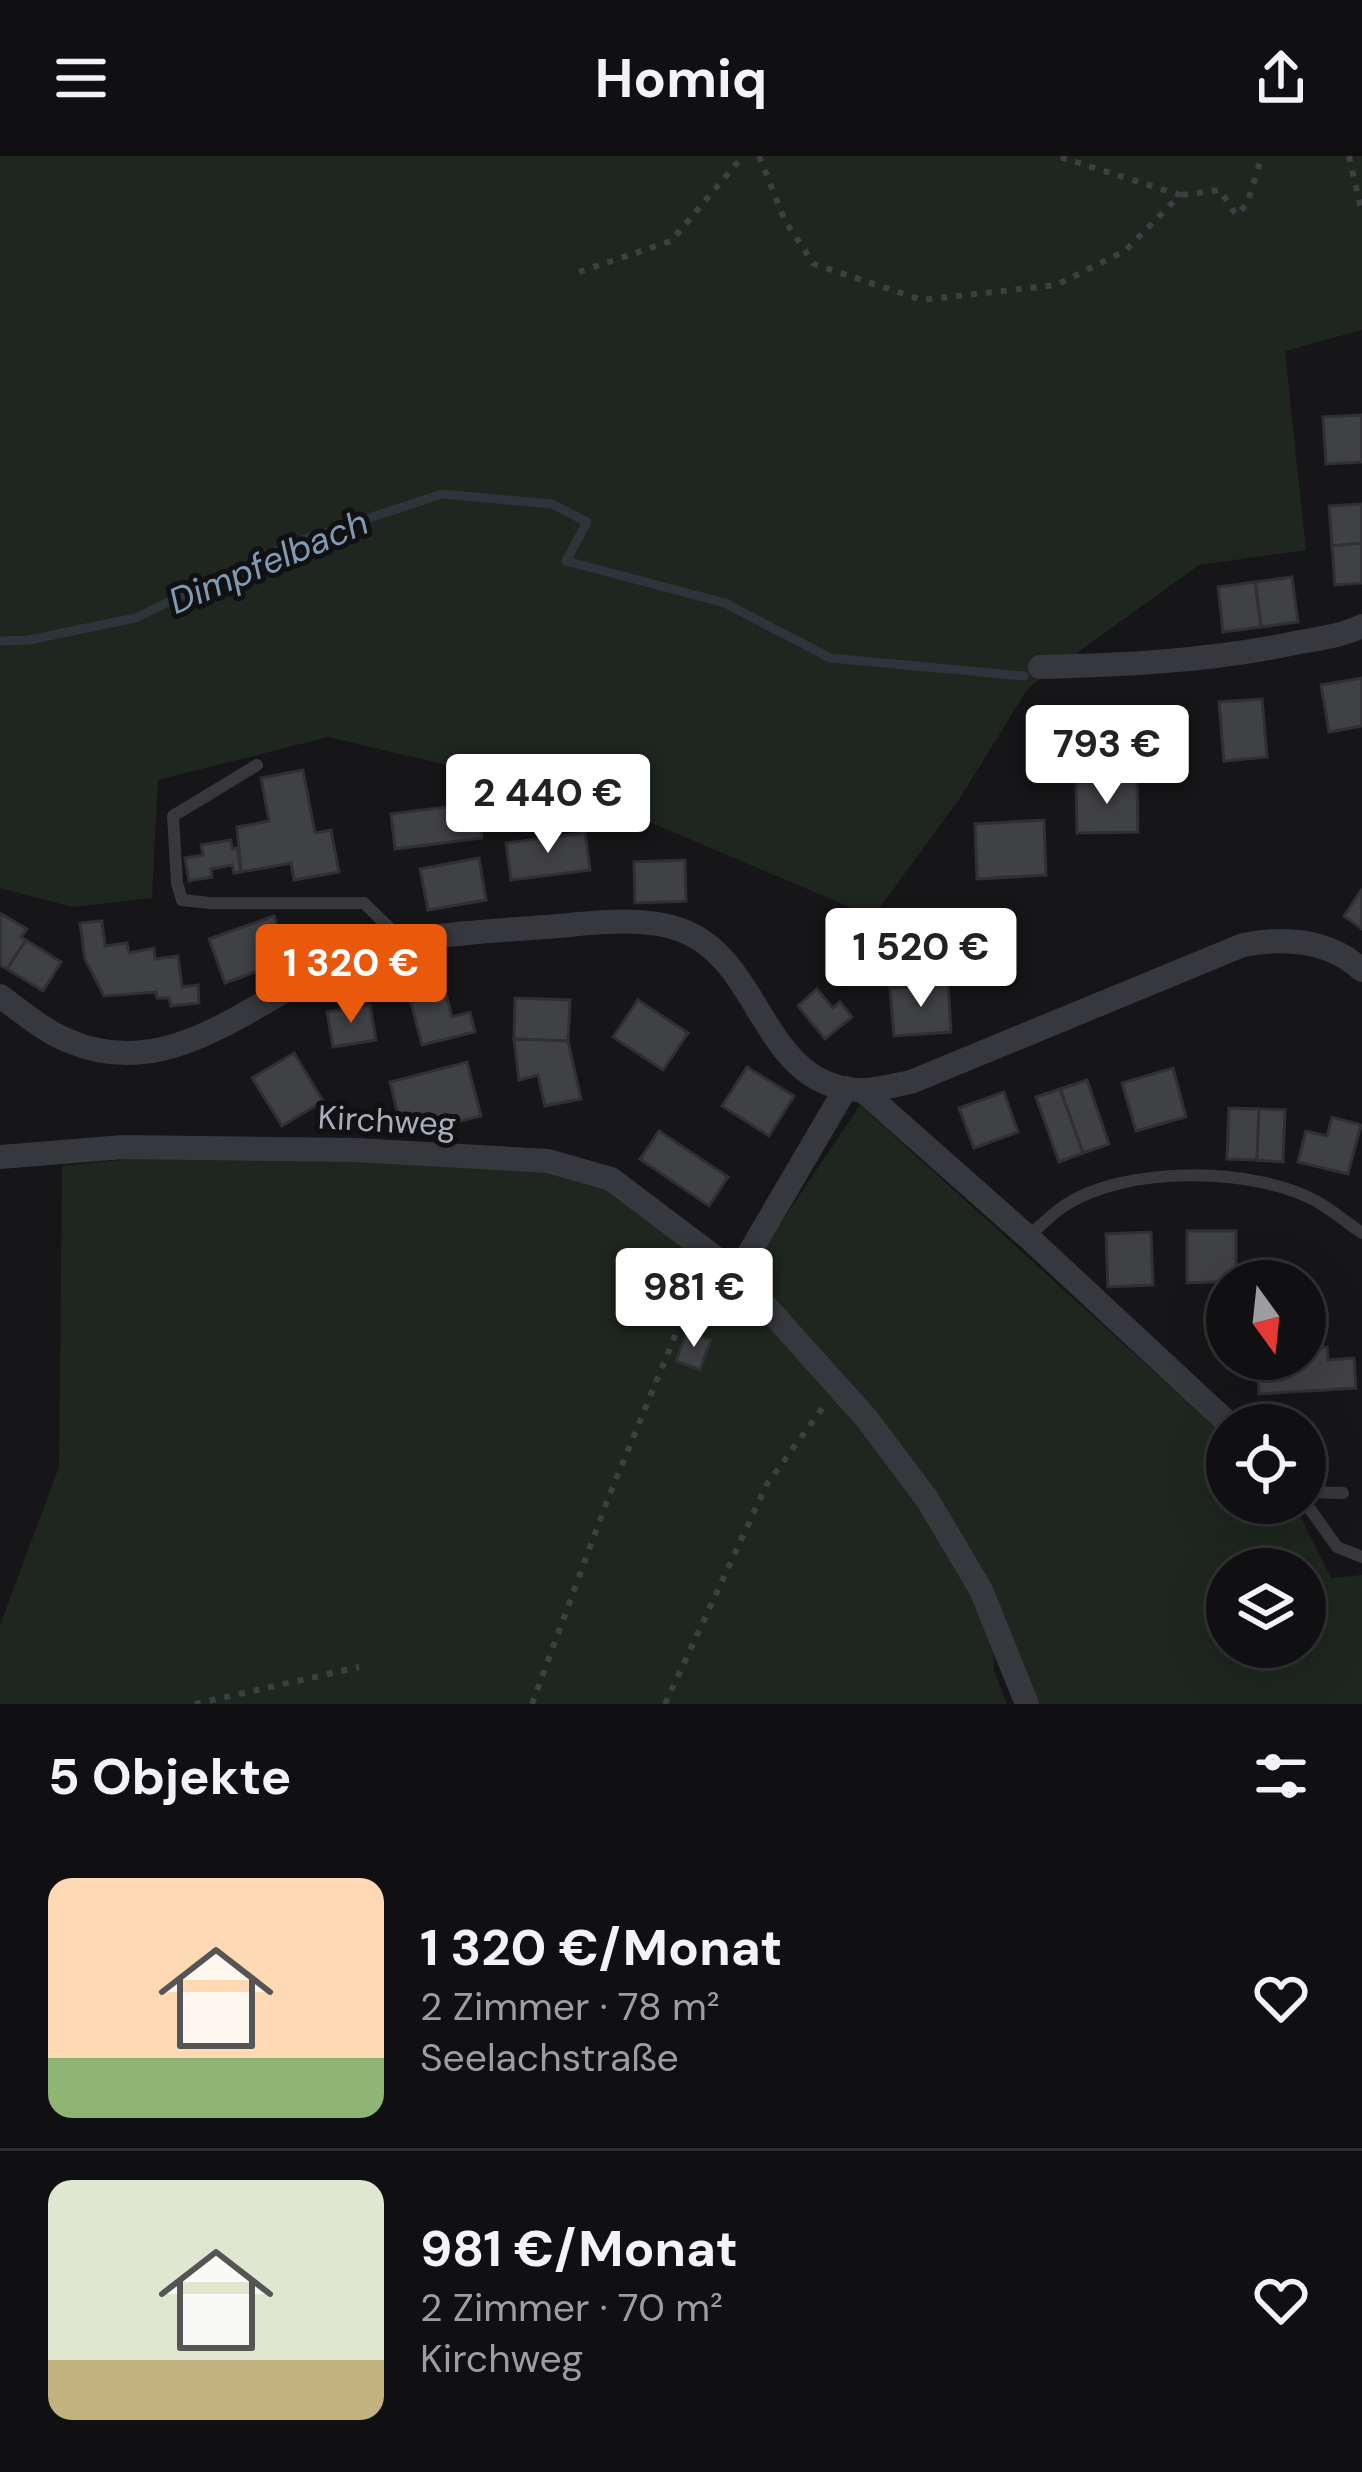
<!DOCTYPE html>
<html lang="de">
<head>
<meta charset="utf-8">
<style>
  :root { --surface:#101012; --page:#19191b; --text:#f1f3f6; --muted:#9c9d9f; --line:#303032; --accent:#ea580c }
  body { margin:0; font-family:"DM Sans",sans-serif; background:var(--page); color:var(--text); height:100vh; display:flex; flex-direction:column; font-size:45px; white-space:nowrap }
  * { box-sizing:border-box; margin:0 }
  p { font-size:39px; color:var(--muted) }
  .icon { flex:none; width:66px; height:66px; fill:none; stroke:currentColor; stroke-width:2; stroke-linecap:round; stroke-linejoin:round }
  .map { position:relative; height:1548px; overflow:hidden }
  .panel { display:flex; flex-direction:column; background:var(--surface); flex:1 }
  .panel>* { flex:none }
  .needle { width:78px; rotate:165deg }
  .controls { position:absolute; left:1206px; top:1104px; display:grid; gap:24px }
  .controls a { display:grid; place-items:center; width:120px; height:120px; border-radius:50%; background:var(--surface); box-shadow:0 12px 48px #0002,0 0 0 3px var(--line); font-size:60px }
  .price { position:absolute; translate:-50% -102px; padding:0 27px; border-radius:12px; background:#fff; color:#222; font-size:39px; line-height:78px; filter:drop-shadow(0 3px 6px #0008) }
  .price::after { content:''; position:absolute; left:50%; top:72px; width:36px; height:27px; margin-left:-18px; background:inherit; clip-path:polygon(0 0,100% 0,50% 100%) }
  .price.selected { background:var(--accent); color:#fff }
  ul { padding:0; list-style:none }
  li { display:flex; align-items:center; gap:36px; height:300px; padding:0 48px }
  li+li { border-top:3px solid var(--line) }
  li span { display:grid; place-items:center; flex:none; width:336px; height:240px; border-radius:24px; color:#555 }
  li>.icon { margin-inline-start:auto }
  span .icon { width:144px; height:144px; fill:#fffc; stroke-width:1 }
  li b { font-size:51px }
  h2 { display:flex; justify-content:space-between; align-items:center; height:144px; padding:0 48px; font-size:51px }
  header { display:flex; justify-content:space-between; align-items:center; height:156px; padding:0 48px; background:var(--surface); font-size:54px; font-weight:700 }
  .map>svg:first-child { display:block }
  .green { fill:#1e261f; fill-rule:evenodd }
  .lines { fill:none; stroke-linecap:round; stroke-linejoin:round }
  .stream { stroke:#2c353c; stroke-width:9 }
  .building { fill:#404145; stroke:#303034; stroke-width:3 }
  .path { stroke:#3d3f44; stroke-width:6; stroke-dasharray:6 9; stroke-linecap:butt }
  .lane { stroke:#37383d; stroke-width:12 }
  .street { stroke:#37383d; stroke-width:24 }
  .labels { text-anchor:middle; stroke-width:10; stroke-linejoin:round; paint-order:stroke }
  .street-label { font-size:33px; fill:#a8adb8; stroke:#111113 }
  .water-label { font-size:36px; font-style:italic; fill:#7f9bb3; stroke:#111113 }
</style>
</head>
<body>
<header><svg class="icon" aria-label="menu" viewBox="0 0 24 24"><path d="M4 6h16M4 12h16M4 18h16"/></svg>Homiq<svg class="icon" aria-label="share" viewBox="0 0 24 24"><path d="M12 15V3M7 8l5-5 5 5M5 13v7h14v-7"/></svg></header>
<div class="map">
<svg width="1362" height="1548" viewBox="0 0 1362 1548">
  <rect width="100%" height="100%" fill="#161618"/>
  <g class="green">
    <path d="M0,0h1362v174l-77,21 21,199 -107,15 -171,123 -68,110 -87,119 -273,-116 -272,-64 -170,43 -6,118 -80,9 -72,-19z"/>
    <path d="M860,949l367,333v65h67l37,75 31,-3v129h-325l-45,-107 2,74 13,33h-1007v-79l59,-158 3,-301 183,-19 111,3 255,29 136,94zM1227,1413h78v78h-78z"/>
  </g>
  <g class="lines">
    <path class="stream" d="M0,485l29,-1 106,-22 158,-75 149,-49 110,10 35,18 -21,39 159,42 105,55 194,18"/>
  </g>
  <g class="building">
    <path d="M1362,259v47l-36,2 -3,-47z"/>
    <path d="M1362,348v39l-30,3 -3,-40z"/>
    <path d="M1362,387v40l-27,2 -3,-39z"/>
    <path d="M1292,421l6,45 -37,5 -6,-45z"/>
    <path d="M1255,426l6,45 -38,5 -5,-45z"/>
    <path d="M1362,522v48l-33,6 -8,-47z"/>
    <path d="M1262,543l5,58 -43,4 -5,-59z"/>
    <path d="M303,614l12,63 16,-3 8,42 -45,8 -3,-17 -50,9 -4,-45 32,-6 -8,-43z"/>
    <path d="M1137,625l1,51 -61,1 -1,-51z"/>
    <path d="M477,647l5,35 -87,11 -4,-35z"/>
    <path d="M1044,664l2,55 -69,4 -2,-55z"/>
    <path d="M585,677l5,37 -79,10 -5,-37z"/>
    <path d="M231,684l1,9 5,-1 4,24 -7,1 -2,-8 -21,4 1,8 -23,4 -4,-23 18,-3 -2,-10z"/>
    <path d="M479,702l7,42 -58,10 -8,-41z"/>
    <path d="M685,704l1,41 -51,2 -1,-41z"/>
    <path d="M1361,734l1,1v38l-18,-13z"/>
    <path d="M0,757l27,16 -6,8 5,3 -19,29 -7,-4z"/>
    <path d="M274,760l12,35 -26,10 3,8 -38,14 -16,-44z"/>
    <path d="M102,765l3,25 22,-3 2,10 25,-5 1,11 23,-3 4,31 16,-2 1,18 -28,3 -2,-8h-12l-1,-6 -52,4 -19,-37 -5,-36z"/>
    <path d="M26,784l35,22 -18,29 -36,-22z"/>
    <path d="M948,828l3,48 -57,4 -4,-48z"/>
    <path d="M817,833l16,19 7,-6 12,15 -27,22 -27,-33z"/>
    <path d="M445,834l7,27 18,-5 5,20 -53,13 -12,-46z"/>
    <path d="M515,842l55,2 -2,41 -54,-2z"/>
    <path d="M638,844l50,33 -25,37 -50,-33z"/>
    <path d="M370,849l6,35 -43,7 -6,-35z"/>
    <path d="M514,883l54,2 13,58 -36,7 -7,-31 -19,5z"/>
    <path d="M294,897l29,48 -41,25 -30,-48z"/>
    <path d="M467,906l14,54 -51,13 -3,-12 -27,6 -10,-41z"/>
    <path d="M747,911l47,29 -25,40 -47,-30z"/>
    <path d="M1173,912l13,49 -50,14 -14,-48z"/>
    <path d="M1087,924l22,64 -26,9 -23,-64z"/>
    <path d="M1060,933l23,64 -24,9 -23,-65z"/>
    <path d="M1004,936l14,40 -44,16 -15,-40z"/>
    <path d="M1229,952l30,1 -2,51 -30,-1z"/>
    <path d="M1259,953l26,1 -2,52 -26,-2z"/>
    <path d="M1332,961l29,8 -13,49 -50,-12 8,-31 21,5z"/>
    <path d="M659,975l69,46 -19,29 -69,-47z"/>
    <path d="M1187,1075h49v50l-49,2z"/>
    <path d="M1151,1076l2,53 -45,2 -2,-53z"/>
    <path d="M687,1175l24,9 -11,30 -24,-9z"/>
    <path d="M1327,1191l1,13 26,-2 2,30 -97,6 -2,-35h48v-11z"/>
  </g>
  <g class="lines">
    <g class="path">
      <path d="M759,0l26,65 29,43 108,36 134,-15 69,-34 55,-56 -123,-39"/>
      <path d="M1349,0l13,58"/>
      <path d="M1182,39l38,-5 16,25 11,-11 15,-48"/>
      <path d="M579,116l92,-31 72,-85"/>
      <path d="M195,1548l164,-37"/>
      <path d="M532,1548l75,-203 70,-170 42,-40"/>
      <path d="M665,1548l102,-220 57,-78"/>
    </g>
    <g class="lane">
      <path d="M257,609l-84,51 4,67 5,17 28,3h154l39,38"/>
      <path d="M1029,1080c11,-10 23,-22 35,-30 61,-41 189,-39 252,-5 16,9 31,22 46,32"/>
      <path d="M1305,1336l38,1"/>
      <path d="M1305,1346l32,45 25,10"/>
    </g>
    <g class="street">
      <path d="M1040,511c84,-2 167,-6 250,-23 24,-5 50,-7 72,-18"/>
      <path d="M0,840c22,16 44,35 69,45 104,45 188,-46 278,-82 62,-25 132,-27 198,-32 43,-3 95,-12 136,3 82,30 79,153 176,160 17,1 37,-5 54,-8l332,-137c42,-8 86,-5 119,25"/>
      <path d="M862,934l166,147 202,188"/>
      <path d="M0,1001l123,-10 233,3 192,11 63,18 126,95 130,145 60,80 54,91 46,114"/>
      <path d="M737,1118l109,-186"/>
    </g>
  </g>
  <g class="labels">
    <g class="street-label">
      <text transform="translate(387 964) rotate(3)" y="12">Kirchweg</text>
    </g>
    <g class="water-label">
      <text transform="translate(268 405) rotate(-23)" y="13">Dimpfelbach</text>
    </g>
  </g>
</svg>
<div class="controls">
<a><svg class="needle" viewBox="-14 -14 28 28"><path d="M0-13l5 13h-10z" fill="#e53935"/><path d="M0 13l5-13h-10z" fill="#9c9d9f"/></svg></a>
<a><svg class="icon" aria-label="locate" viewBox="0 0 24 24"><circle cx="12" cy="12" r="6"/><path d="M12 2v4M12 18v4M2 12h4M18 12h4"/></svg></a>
<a><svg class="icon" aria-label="layers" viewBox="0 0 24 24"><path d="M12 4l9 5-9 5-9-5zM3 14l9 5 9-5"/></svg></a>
</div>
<b class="price" style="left:1107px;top:651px">793 €</b>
<b class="price" style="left:548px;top:700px">2 440 €</b>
<b class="price" style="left:921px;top:854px">1 520 €</b>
<b class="price selected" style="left:351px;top:870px">1 320 €</b>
<b class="price" style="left:694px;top:1194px">981 €</b>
</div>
<section class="panel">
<h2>5 Objekte<svg class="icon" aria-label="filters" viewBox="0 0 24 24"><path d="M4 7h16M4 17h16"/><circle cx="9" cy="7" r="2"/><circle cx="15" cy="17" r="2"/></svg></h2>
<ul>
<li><span style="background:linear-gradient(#ffd9b3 75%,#8fb573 0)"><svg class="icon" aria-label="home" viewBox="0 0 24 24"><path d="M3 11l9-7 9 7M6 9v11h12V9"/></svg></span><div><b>1 320 €/Monat</b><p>2 Zimmer · 78 m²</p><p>Seelachstraße</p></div><svg class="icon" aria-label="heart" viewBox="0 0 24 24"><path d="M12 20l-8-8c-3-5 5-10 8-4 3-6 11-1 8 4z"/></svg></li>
<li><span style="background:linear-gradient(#dfe7d0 75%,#c2b280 0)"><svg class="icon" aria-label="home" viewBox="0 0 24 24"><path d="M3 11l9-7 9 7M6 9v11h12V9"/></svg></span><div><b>981 €/Monat</b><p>2 Zimmer · 70 m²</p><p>Kirchweg</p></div><svg class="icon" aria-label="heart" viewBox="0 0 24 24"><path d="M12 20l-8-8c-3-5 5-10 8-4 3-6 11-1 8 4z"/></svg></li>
</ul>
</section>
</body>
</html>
